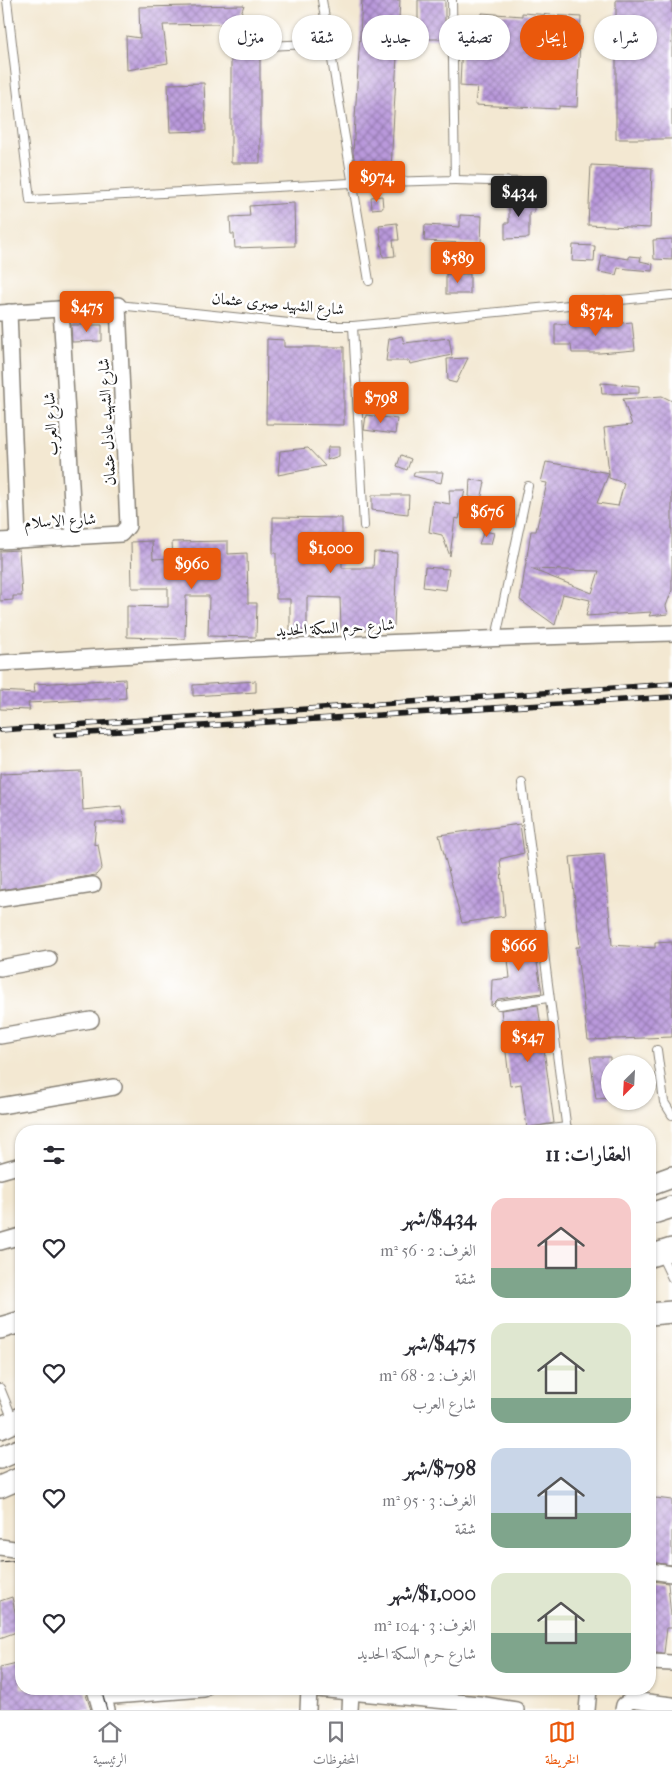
<!DOCTYPE html>
<html lang="ar">
<head>
<meta charset="utf-8">
<style>
  :root { --surface:#fff; --page:#f2f2f3; --text:#2b2b33; --muted:#7c7c81; --line:#e1e1e2; --accent:#ea580c }
  body { margin:0; font-family:"IM FELL French Canon",Amiri,serif; background:var(--page); color:var(--text); direction:rtl; height:100vh; display:flex; flex-direction:column; font-size:19px; white-space:nowrap }
  * { box-sizing:border-box; margin:0 }
  p { font-size:16px; color:var(--muted) }
  .icon { flex:none; width:28px; height:28px; fill:none; stroke:currentColor; stroke-width:2; stroke-linecap:round; stroke-linejoin:round }
  .map { position:relative; flex:1; overflow:hidden; direction:ltr }
  .side { position:absolute; left:15px; top:1125px; width:641px; height:570px; display:flex; flex-direction:column; background:var(--surface); border-radius:20px; box-shadow:0 1px 4px #0004; direction:rtl }
  .side>* { flex:none }
  .hud { position:absolute; left:15px; top:15px; width:642px; height:45px; direction:rtl; display:flex; gap:10px }
  .needle { width:32px; rotate:204deg }
  .buttons { position:absolute; left:601px; top:1055px; display:grid; gap:10px }
  .buttons a { display:grid; place-items:center; width:55px; height:55px; border-radius:50%; background:var(--surface); box-shadow:0 1px 4px #0004; font-size:25px }
  .price { position:absolute; translate:-50% -42px; padding:0 11px; border-radius:5px; background:var(--accent); color:#fff; font-size:16px; line-height:32px; filter:drop-shadow(0 1px 2px #0008) }
  .price::after { content:''; position:absolute; left:50%; top:30px; width:15px; height:11px; margin-left:-8px; background:inherit; clip-path:polygon(0 0,100% 0,50% 100%) }
  .price.current { background:#222; color:#fff }
  ul { padding:0; list-style:none }
  li { display:flex; align-items:center; gap:15px; height:125px; padding:0 25px }
  li span { display:grid; place-items:center; flex:none; width:140px; height:100px; border-radius:15px; color:#555 }
  li>.icon { margin-inline-start:auto }
  span .icon { width:60px; height:60px; fill:#fffc; stroke-width:1 }
  li b { font-size:21px }
  h2 { display:flex; justify-content:space-between; align-items:center; height:60px; padding:0 25px; font-size:21px }
  .chip { padding:0 18px; border-radius:22px; background:var(--surface); box-shadow:0 1px 4px #0004; font-size:18px; line-height:45px }
  .chip.current { background:var(--accent); color:#fff }
  .tabs { display:flex; justify-content:space-around; align-items:center; height:70px; border-top:1px solid var(--line); background:var(--surface); font-size:14px; color:var(--muted) }
  .tabs a { display:grid; justify-items:center; gap:2px }
  .tabs .current { color:var(--accent) }
  .map>svg:first-child { display:block }
  .building { fill:url(#building-cross-hatch); fill-rule:evenodd }
  .lines { fill:none; stroke-linecap:round; stroke-linejoin:round }
  .lane-casing { stroke:#888277; stroke-width:10 }
  .street-casing { stroke:#888277; stroke-width:18 }
  .secondary-casing { stroke:#888277; stroke-width:24 }
  .lane { stroke:#fff; stroke-width:8 }
  .street { stroke:#fff; stroke-width:15 }
  .secondary { stroke:#fff; stroke-width:21 }
  .tram { stroke:#1c1c1c; stroke-width:1 }
  .rail-casing { stroke:#1c1c1c; stroke-width:5.5 }
  .rail { stroke:#fff; stroke-width:4; stroke-dasharray:11; stroke-linecap:butt }
  .labels { text-anchor:middle; stroke-width:5; stroke-linejoin:round; paint-order:stroke }
  .street-label { font-size:16px; fill:#1c1c1c; stroke:#fff }
</style>
</head>
<body>
<div class="map">
<svg width="672" height="1710" viewBox="0 0 672 1710">
  <defs>
    <pattern id="building-cross-hatch" width="8" height="8" patternUnits="userSpaceOnUse" patternTransform="scale(1.25)"><rect width="8" height="8" fill="#b999db"/><path d="M0 0l8 8M0 8l8-8" fill="none" stroke="#967cb1"/></pattern>
  </defs>
  <rect width="100%" height="100%" fill="#fff"/>
  <filter id="ink" filterUnits="userSpaceOnUse"><feTurbulence type="fractalNoise" baseFrequency=".02" numOctaves="2"/><feDisplacementMap in="SourceGraphic" scale="10" xChannelSelector="R" yChannelSelector="G"/><feConvolveMatrix kernelMatrix="1 2 1 2 8 2 1 2 1" color-interpolation-filters="sRGB"/></filter>
  <filter id="wash" filterUnits="userSpaceOnUse"><feTurbulence type="fractalNoise" baseFrequency=".0096" numOctaves="4" result="noise"/><feDisplacementMap in="SourceGraphic" scale="20" xChannelSelector="R" yChannelSelector="G"/><feGaussianBlur stdDeviation="1.12" result="paint"/><feColorMatrix in="noise" values="0 0 0 0 0 0 0 0 0 0 0 0 0 0 0 0 0 1.4 0 .05"/><feComposite in="paint" operator="in"/></filter>
  <g filter="url(#wash)">
    <rect width="100%" height="100%" fill="#f3e8d2"/>
    <g id="blocks">
      <g class="building">
        <path d="M362,0h38l-9,169 -35,-2 -3,-14z"/>
        <rect x="418" y="0" width="27" height="39"/>
        <rect x="616" y="0" width="56" height="139"/>
        <path d="M244,5l-9,26 -18,-7 -54,1 5,38 -41,7 -1,-34 14,2 -1,-31z"/>
        <path d="M482,13l40,3v-3l59,4 -4,90 -18,-1v3l-84,-4 2,-18 -17,-1 2,-48 18,1z"/>
        <path d="M231,57l29,1v105h-29z"/>
        <path d="M204,83l2,48 -36,1 -2,-48z"/>
        <path d="M591,165l61,3 -2,60 -62,-3z"/>
        <path d="M382,196l1,12 -11,1 -1,-12z"/>
        <path d="M509,197l25,1v15l-5,-1v26l-24,1v-16h4z"/>
        <path d="M294,203l1,43 -60,2 -1,-14h-3l-1,-17 20,-1 -1,-10z"/>
        <path d="M460,215l22,1 -1,28 -57,-3 1,-16 35,2z"/>
        <path d="M397,223l2,17h-6l2,16 -12,1 -4,-32z"/>
        <path d="M672,239v21l-18,-1 -1,-19z"/>
        <path d="M573,245l22,1 -1,16 -22,-1z"/>
        <path d="M602,255l27,4v-3l12,1 -1,4 13,3 -1,7 -34,-3 -2,7 -17,-3z"/>
        <rect x="446" y="274" width="24" height="20"/>
        <path d="M632,322l3,28 -35,3h-28l-1,-8h-16v-21l37,-1v3z"/>
        <path d="M71,325h31v16l-30,1z"/>
        <path d="M402,336l2,7 45,-5 3,17 -42,9 -1,-3h-23l3,-22z"/>
        <path d="M267,339l17,1v7h60v78l-78,-1z"/>
        <path d="M468,358l-12,25 -8,-2 -1,-22z"/>
        <path d="M601,383l38,3v7l-37,1z"/>
        <path d="M662,396l10,5v189l-6,16 2,8 -19,2 2,-4 -65,4 4,-16 -27,-6 -8,31 -35,-25 11,-69h5l11,-48 -6,-1 5,-20 63,11 -5,-45 28,-3 -9,-26zM609,473v5l15,5 -6,23 -21,-3zM531,569l68,2 -7,22z"/>
        <path d="M366,415l31,4 -2,15 -31,-4z"/>
        <path d="M328,447h11v9l-12,4z"/>
        <path d="M308,448l17,18 -47,9 2,-24z"/>
        <path d="M401,455l10,4 -4,11 -10,-4z"/>
        <path d="M414,472h29l-2,11 -28,-7z"/>
        <path d="M470,479l15,3 -4,18 -12,-3z"/>
        <path d="M449,490h16l-6,29 -4,-1 -5,38 -8,-21 -13,-3 4,-31 17,3z"/>
        <path d="M372,495h37l-1,19 -36,-4z"/>
        <path d="M273,517l69,1v50h31l1,-16 23,1 -3,73 -22,-1v5h-31l-1,-32 -33,-1v33h-17v-31h-14v-46h-3z"/>
        <path d="M484,531l10,2 -3,11h-12z"/>
        <path d="M152,541l1,18 20,-1 -1,-16 56,-1v13l19,-1 1,50h9l-1,34 -48,-1 1,-40h-23l-1,43 -58,-2v-31l41,1v-19h-36l-1,-46z"/>
        <path d="M19,550l3,46h-9v4l-13,1v-50z"/>
        <path d="M425,567l24,2 -3,21 -23,-3z"/>
        <path d="M125,679l1,19 -98,5 2,7 -30,-1v-18l35,2 -1,-9z"/>
        <path d="M256,681v11l-63,4v-11z"/>
        <path d="M81,771l2,39 38,-4 4,16h-29l-2,23 4,-1 4,24 -6,7 -96,15v-116z"/>
        <path d="M520,824l4,29 -24,6 5,57 -43,7 -23,-88z"/>
        <path d="M604,854l8,91 43,3v-5l17,-1v95l-84,3 -12,-93h4l-10,-90z"/>
        <path d="M533,938l9,55 -44,6 -7,7 1,-26 18,-2 -4,-37z"/>
        <path d="M538,1005l16,118 -27,5 -6,-44 -11,2 -9,-76z"/>
        <path d="M590,1057h20v41l-14,1z"/>
        <path d="M655,1498l17,2v65l-22,-3v-26z"/>
        <path d="M651,1581l17,2 4,45h-5l-3,25h-14z"/>
        <path d="M12,1597l7,34 -19,7v-37z"/>
        <path d="M21,1662v27h63l7,21h-91v-43z"/>
      </g>
    </g>
  </g>
  <g filter="url(#ink)">
    <use href="#blocks" fill-opacity="0" stroke="#888277" stroke-width="1"/>
    <g class="lines">
      <defs>
        <g id="lane">
          <path d="M7,0l23,200 321,-17 104,-3 -3,-180"/>
          <path d="M322,0l47,281"/>
          <path d="M230,48l99,-5"/>
          <path d="M455,180l67,2"/>
          <path d="M118,305l200,21h35l319,-31"/>
          <path d="M353,326l11,200"/>
          <path d="M496,638l32,-152"/>
          <path d="M522,783l45,348"/>
          <path d="M499,1005l49,-7"/>
          <path d="M657,1050l7,52 8,13"/>
          <path d="M534,1131l33,-4"/>
          <path d="M661,1255l11,23"/>
          <path d="M0,1388l13,32"/>
        </g>
        <g id="street">
          <path d="M61,309l13,228"/>
          <path d="M9,312l9,228"/>
          <path d="M0,313l118,-8 10,221 -7,8 -121,7"/>
          <path d="M0,663c224,-14 448,-24 672,-30"/>
          <path d="M0,899l93,-14"/>
          <path d="M0,968l49,-9"/>
          <path d="M0,1036l91,-16"/>
          <path d="M0,1106l114,-19"/>
          <path d="M0,1171l21,-6"/>
          <path d="M0,1242l21,-6"/>
          <path d="M0,1547l21,3"/>
          <path d="M650,1571l22,3"/>
          <path d="M650,1662l22,1"/>
          <path d="M317,1689l162,15 37,6"/>
          <path d="M101,1697l103,-8"/>
          <path d="M308,1710l1,-21"/>
          <path d="M350,1710l1,-18"/>
          <path d="M587,1710l2,-21"/>
          <path d="M623,1710l1,-5 7,-5 41,5"/>
        </g>
        <g id="secondary">
          <path d="M650,1185l22,-8"/>
          <path d="M650,1214l22,-7"/>
          <path d="M650,1256l22,-7"/>
          <path d="M650,1314l22,-2"/>
          <path d="M0,1328l21,-6"/>
          <path d="M0,1428l21,-10"/>
          <path d="M0,1458l21,-9"/>
          <path d="M0,1487l21,-9"/>
          <path d="M98,1689l6,21"/>
        </g>
      </defs>
      <use href="#lane" class="lane-casing"/>
      <use href="#street" class="street-casing"/>
      <use href="#secondary" class="secondary-casing"/>
      <use href="#lane" class="lane"/>
      <use href="#street" class="street"/>
      <use href="#secondary" class="secondary"/>
      <g class="tram">
        <path d="M0,1562l21,-2"/>
        <path d="M101,1689l6,21"/>
      </g>
      <defs>
        <g id="rail">
          <path d="M0,730l672,-46"/>
          <path d="M56,735l616,-38"/>
        </g>
      </defs>
      <use href="#rail" class="rail-casing"/>
      <use href="#rail" class="rail"/>
    </g>
  </g>
  <g class="labels">
    <g class="street-label">
      <text transform="translate(278 303) rotate(5)" y="6">شارع الشهيد صبرى عثمان</text>
      <text transform="translate(106 422) rotate(-93)" y="6">شارع الشهيد عادل عثمان</text>
      <text transform="translate(50 424) rotate(-93)" y="6">شارع العرب</text>
      <text transform="translate(60 520) rotate(-3)" y="6">شارع الاسلام</text>
      <text transform="translate(335 627) rotate(-3)" y="6">شارع حرم السكة الحديد</text>
    </g>
  </g>
</svg>
<div class="buttons">
<a><svg class="needle" viewBox="-14 -14 28 28"><path d="M0-13l5 13h-10z" fill="#e53935"/><path d="M0 13l5-13h-10z" fill="#7c7c81"/></svg></a>
</div>
<b class="price" style="left:377px;top:203px">$974</b>
<b class="price current" style="left:519px;top:218px">$434</b>
<b class="price" style="left:458px;top:284px">$589</b>
<b class="price" style="left:87px;top:333px">$475</b>
<b class="price" style="left:596px;top:337px">$374</b>
<b class="price" style="left:381px;top:424px">$798</b>
<b class="price" style="left:487px;top:538px">$676</b>
<b class="price" style="left:331px;top:574px">$1,000</b>
<b class="price" style="left:192px;top:590px">$960</b>
<b class="price" style="left:519px;top:972px">$666</b>
<b class="price" style="left:528px;top:1063px">$547</b>
<div class="hud">
<a class="chip">شراء</a>
<a class="chip current">إيجار</a>
<a class="chip">تصفية</a>
<a class="chip">جديد</a>
<a class="chip">شقة</a>
<a class="chip">منزل</a>
</div>
<section class="side">
<h2>العقارات: 11<svg class="icon" aria-label="filters" viewBox="0 0 24 24"><path d="M4 7h16M4 17h16"/><circle cx="9" cy="7" r="2"/><circle cx="15" cy="17" r="2"/></svg></h2>
<ul>
<li><span style="background:linear-gradient(#f6c9c9 70%,#7fa58c 0)"><svg class="icon" aria-label="home" viewBox="0 0 24 24"><path d="M3 11l9-7 9 7M6 9v11h12V9"/></svg></span><div><b>$434/شهر</b><p>الغرف: 2 · 56 m²</p><p>شقة</p></div><svg class="icon" aria-label="heart" viewBox="0 0 24 24"><path d="M12 20l-8-8c-3-5 5-10 8-4 3-6 11-1 8 4z"/></svg></li>
<li><span style="background:linear-gradient(#dfe7d0 75%,#7fa58c 0)"><svg class="icon" aria-label="home" viewBox="0 0 24 24"><path d="M3 11l9-7 9 7M6 9v11h12V9"/></svg></span><div><b>$475/شهر</b><p>الغرف: 2 · 68 m²</p><p>شارع العرب</p></div><svg class="icon" aria-label="heart" viewBox="0 0 24 24"><path d="M12 20l-8-8c-3-5 5-10 8-4 3-6 11-1 8 4z"/></svg></li>
<li><span style="background:linear-gradient(#c9d6e8 65%,#7fa58c 0)"><svg class="icon" aria-label="home" viewBox="0 0 24 24"><path d="M3 11l9-7 9 7M6 9v11h12V9"/></svg></span><div><b>$798/شهر</b><p>الغرف: 3 · 95 m²</p><p>شقة</p></div><svg class="icon" aria-label="heart" viewBox="0 0 24 24"><path d="M12 20l-8-8c-3-5 5-10 8-4 3-6 11-1 8 4z"/></svg></li>
<li><span style="background:linear-gradient(#dfe7d0 60%,#7fa58c 0)"><svg class="icon" aria-label="home" viewBox="0 0 24 24"><path d="M3 11l9-7 9 7M6 9v11h12V9"/></svg></span><div><b>$1,000/شهر</b><p>الغرف: 3 · 104 m²</p><p>شارع حرم السكة الحديد</p></div><svg class="icon" aria-label="heart" viewBox="0 0 24 24"><path d="M12 20l-8-8c-3-5 5-10 8-4 3-6 11-1 8 4z"/></svg></li>
</ul>
</section>
</div>
<nav class="tabs">
<a class="current"><svg class="icon" aria-label="map" viewBox="0 0 24 24"><path d="M3 6l6-2 6 2 6-2v14l-6 2-6-2-6 2zM9 4v14M15 6v14"/></svg>الخريطة</a>
<a><svg class="icon" aria-label="saved" viewBox="0 0 24 24"><path d="M7 4h10v16l-5-4-5 4z"/></svg>المحفوظات</a>
<a><svg class="icon" aria-label="home" viewBox="0 0 24 24"><path d="M3 11l9-7 9 7M6 9v11h12V9"/></svg>الرئيسية</a>
</nav>
</body>
</html>
